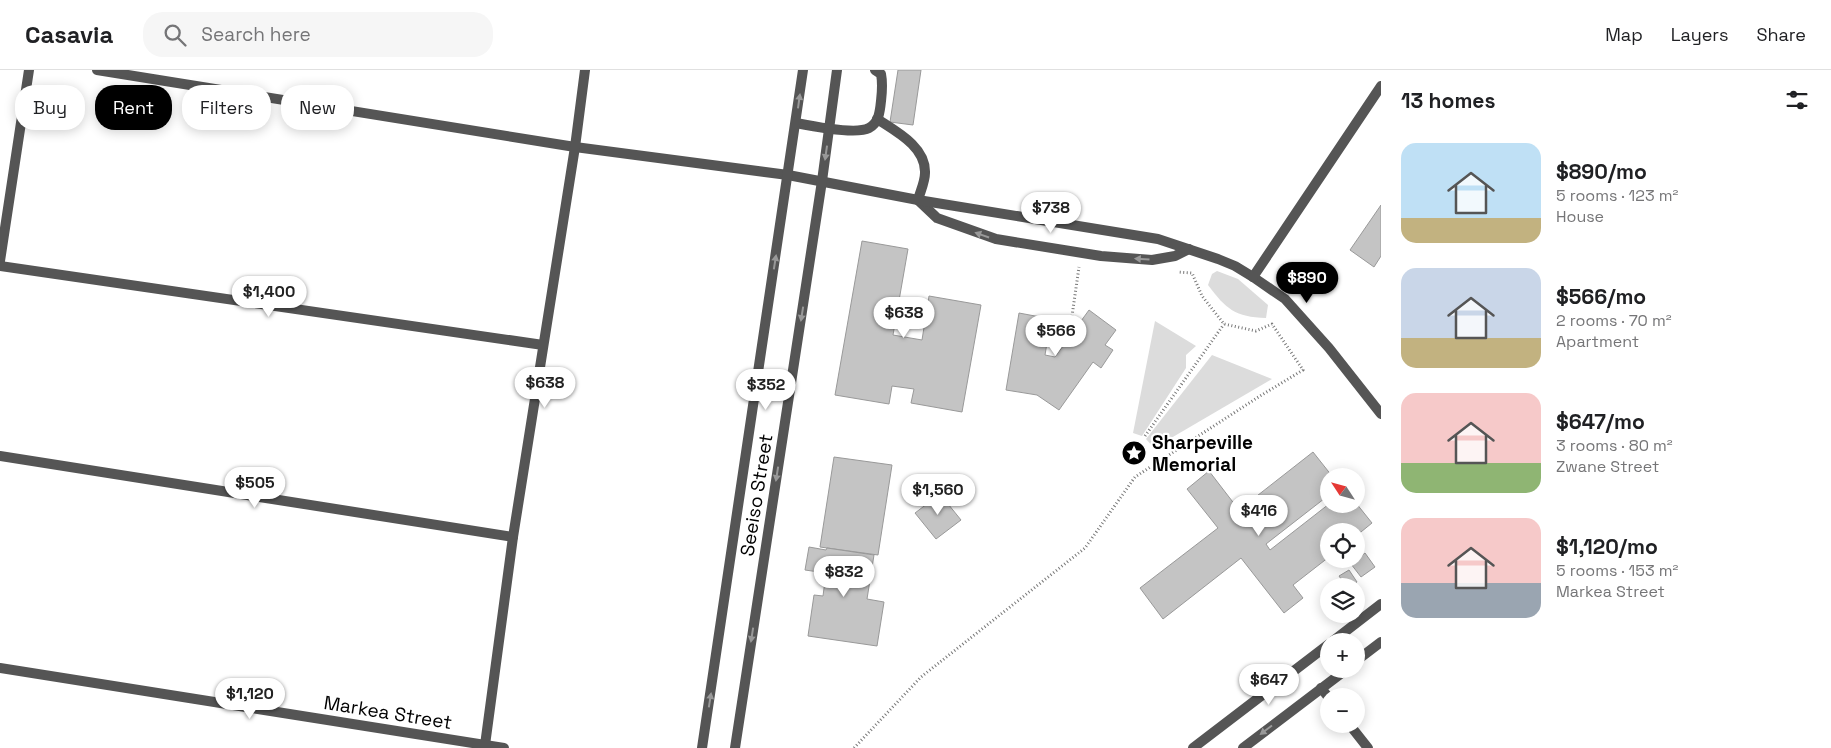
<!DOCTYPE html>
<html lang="en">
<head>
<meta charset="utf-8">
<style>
  :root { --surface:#fff; --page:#f6f6f6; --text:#202124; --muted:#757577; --line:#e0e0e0; --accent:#000 }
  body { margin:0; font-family:"Space Grotesk",sans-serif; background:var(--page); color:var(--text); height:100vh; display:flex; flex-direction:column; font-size:19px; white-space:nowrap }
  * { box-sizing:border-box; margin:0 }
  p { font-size:16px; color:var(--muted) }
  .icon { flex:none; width:28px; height:28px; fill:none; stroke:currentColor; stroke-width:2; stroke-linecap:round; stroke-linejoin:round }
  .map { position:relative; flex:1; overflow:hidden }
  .sheet { display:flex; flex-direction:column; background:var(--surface); width:450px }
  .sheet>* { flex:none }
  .guide { position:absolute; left:15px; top:15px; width:475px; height:45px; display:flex; gap:10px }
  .needle { width:32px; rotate:306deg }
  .tools { position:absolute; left:1320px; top:398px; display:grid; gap:10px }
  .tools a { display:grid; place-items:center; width:45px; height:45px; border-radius:50%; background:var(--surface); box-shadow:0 2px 12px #0003; font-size:25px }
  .price { position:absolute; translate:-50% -42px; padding:0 11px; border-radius:18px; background:#fff; color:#222; font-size:16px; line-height:32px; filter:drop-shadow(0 1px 2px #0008) }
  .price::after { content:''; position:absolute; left:50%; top:30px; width:15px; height:11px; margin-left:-8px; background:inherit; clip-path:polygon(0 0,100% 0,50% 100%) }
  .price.on { background:var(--accent); color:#fff }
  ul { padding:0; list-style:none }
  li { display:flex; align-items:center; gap:15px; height:125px; padding:0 20px }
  li span { display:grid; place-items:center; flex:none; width:140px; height:100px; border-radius:15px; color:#555 }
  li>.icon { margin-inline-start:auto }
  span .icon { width:60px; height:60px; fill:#fffc; stroke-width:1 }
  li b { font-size:21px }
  h2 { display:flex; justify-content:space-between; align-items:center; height:60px; padding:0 20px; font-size:21px }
  .chip { padding:0 18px; border-radius:20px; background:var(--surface); box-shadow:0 2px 12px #0003; font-size:18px; line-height:45px }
  .chip.on { background:var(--accent); color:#fff }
  header { display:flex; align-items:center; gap:30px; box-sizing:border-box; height:70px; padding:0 25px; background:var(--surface); border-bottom:1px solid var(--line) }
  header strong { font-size:24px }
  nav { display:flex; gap:28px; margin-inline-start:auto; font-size:18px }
  .search { width:350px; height:45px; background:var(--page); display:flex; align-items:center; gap:12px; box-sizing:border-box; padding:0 18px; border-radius:20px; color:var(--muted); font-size:19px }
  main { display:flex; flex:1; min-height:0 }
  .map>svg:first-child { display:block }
  .green { fill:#dcdcdc }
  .building { fill:#c4c4c4; stroke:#999 }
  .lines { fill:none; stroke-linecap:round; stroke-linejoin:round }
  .path { stroke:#777; stroke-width:3; stroke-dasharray:1 2.5; stroke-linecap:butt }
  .service { stroke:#555; stroke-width:10 }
  .minor { stroke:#555; stroke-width:10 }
  .tertiary { stroke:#555; stroke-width:10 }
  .oneway { fill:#999 }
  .labels { text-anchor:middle; stroke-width:4.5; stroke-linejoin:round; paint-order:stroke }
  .poi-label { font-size:19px; font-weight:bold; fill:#000; stroke:#fff; text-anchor:start }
  .street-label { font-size:19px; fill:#000; stroke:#fff }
</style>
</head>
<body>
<header>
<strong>Casavia</strong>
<div class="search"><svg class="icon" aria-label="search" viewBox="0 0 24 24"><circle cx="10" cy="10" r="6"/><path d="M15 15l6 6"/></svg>Search here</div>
<nav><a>Map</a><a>Layers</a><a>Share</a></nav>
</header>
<main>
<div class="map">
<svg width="1381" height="678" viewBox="0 0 1381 678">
  <rect width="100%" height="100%" fill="#fff"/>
  <g class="green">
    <path d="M1217,201l21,8 30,26 -2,13c-31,-1 -40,-9 -58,-33l4,-11z"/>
    <path d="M1155,251l41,25 -10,9v13l-44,68 -9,-3z"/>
    <path d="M1212,285l60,24 -118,69 -8,-9z"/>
  </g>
  <g class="building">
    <path d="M898,0h23l-8,55 -23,-3z"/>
    <path d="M1381,135v51l-7,11 -24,-17z"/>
    <path d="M862,171l46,8 -15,86 29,5 7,-44 52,9 -19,107 -51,-9 3,-14 -22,-3 -3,18 -54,-9z"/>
    <path d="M1089,240l27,20 -11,15 8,5 -12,18 -8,-6 -34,48 -22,-15 -31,-5 13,-77 32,6 -6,36 10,2z"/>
    <path d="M1313,382l19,24h-3v19l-63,49 4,6 59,-46 27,-1 16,20 -16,13v-5h-27v26l-36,28 10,13 -19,15 -43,-55 -78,61 -23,-31 78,-60 -31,-39 22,-18 30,39z"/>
    <path d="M834,387l58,8 -14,90 -58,-8z"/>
    <path d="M940,424l21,26 -25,19 -21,-26z"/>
    <path d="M809,477l17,3 1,-2 47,7 -7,44 17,3 -7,44 -69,-10 6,-41 9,1 3,-23 -21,-3z"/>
    <path d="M1365,483l10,14 -14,10 -10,-13z"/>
    <path d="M1349,500l8,12 -6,4h-5l-7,-10z"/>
  </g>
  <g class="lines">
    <g class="path">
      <path d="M1071,253l8,-56"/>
      <path d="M1145,366l79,-112"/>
      <path d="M854,678l67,-71 164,-129 50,-71 125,-81 43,-26 -31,-46 -16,7 -32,-7 -22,-28 -10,-23 -14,-1"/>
    </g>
    <g class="service">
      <path d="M877,49c20,13 49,28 48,54 0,9 -5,19 -7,27l19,18 59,21 105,17 51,4 23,-4 14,-7"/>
      <path d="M796,53c15,3 60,12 73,5 10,-5 11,-17 12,-27 1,-9 2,-17 0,-27l-6,-4"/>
    </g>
    <g class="minor">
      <path d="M97,0l478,77 213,28 130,25 240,39 60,20 17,7 18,11 32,22 44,49 52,66"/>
      <path d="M0,191l29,-191"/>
      <path d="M0,196l543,79"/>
      <path d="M1253,207l128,-191"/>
      <path d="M0,386l513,81"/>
      <path d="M1321,618l8,10"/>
      <path d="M1349,654l19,24"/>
      <path d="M485,675l28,-208 62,-390 10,-77"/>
    </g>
    <g class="tertiary">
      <path d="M1333,571l48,-37"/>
      <path d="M1356,591l25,-19"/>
      <path d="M0,598l504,80"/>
      <path d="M702,678l101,-678"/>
      <path d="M735,678l87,-567 15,-111"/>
      <path d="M1193,678l136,-104"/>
      <path d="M1243,678l104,-79"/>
    </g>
  </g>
  <defs><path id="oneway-solid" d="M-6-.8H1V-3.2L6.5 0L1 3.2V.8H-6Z" transform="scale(1.25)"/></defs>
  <g class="oneway">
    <use href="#oneway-solid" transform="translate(799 31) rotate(-82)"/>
    <use href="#oneway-solid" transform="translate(826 83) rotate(98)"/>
    <use href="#oneway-solid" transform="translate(982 165) rotate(-161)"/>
    <use href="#oneway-solid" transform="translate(1142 189) rotate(-176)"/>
    <use href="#oneway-solid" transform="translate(775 192) rotate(-81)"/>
    <use href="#oneway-solid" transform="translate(802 244) rotate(99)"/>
    <use href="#oneway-solid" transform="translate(777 404) rotate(99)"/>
    <use href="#oneway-solid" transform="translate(752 565) rotate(99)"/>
    <use href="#oneway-solid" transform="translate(710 630) rotate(-81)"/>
    <use href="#oneway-solid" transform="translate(1266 660) rotate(143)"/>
  </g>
  <defs>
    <symbol id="sight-disc" viewBox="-11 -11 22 22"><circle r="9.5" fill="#000" stroke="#fff"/><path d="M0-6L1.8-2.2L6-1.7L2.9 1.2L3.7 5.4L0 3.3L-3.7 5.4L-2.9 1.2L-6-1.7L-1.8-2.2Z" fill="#fff"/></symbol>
  </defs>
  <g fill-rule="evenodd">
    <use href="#sight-disc" x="1120" y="369" width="28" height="28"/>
  </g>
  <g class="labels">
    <g class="poi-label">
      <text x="1152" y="379">Sharpeville<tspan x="1152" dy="22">Memorial</tspan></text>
    </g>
    <g class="street-label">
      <text transform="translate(756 425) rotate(-81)" y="7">Seeiso Street</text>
      <text transform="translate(388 642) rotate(9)" y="7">Markea Street</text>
    </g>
  </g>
</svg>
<div class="tools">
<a><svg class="needle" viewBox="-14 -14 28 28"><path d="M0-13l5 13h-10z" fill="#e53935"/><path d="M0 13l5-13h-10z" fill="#757577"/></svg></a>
<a><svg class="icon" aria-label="locate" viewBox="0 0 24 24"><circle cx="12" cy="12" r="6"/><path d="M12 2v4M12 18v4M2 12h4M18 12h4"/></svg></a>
<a><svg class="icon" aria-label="layers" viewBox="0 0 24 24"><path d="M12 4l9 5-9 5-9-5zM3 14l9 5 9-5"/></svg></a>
<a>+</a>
<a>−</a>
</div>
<b class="price" style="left:1051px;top:164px">$738</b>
<b class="price on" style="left:1307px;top:234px">$890</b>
<b class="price" style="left:269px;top:248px">$1,400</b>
<b class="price" style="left:904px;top:269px">$638</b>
<b class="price" style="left:1056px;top:287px">$566</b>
<b class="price" style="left:545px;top:339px">$638</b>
<b class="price" style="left:766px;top:341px">$352</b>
<b class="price" style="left:255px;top:439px">$505</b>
<b class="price" style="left:938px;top:446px">$1,560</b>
<b class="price" style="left:1259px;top:467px">$416</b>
<b class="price" style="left:844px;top:528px">$832</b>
<b class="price" style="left:1269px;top:636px">$647</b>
<b class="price" style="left:250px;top:650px">$1,120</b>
<div class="guide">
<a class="chip">Buy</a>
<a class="chip on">Rent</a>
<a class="chip">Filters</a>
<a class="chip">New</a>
</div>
</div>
<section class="sheet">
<h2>13 homes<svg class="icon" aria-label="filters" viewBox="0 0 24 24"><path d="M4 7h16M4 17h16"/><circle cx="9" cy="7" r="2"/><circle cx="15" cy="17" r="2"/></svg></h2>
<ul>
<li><span style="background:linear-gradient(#bfe0f5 75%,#c2b280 0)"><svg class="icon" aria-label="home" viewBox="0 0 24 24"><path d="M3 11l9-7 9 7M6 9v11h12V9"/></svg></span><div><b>$890/mo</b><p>5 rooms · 123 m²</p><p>House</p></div></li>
<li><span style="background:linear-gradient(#c9d6e8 70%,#c2b280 0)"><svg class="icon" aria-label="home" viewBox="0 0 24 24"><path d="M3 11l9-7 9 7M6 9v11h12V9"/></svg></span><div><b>$566/mo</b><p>2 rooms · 70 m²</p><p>Apartment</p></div></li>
<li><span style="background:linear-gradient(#f6c9c9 70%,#8fb573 0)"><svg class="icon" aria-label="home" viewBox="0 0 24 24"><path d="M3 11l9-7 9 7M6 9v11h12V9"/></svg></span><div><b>$647/mo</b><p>3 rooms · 80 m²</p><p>Zwane Street</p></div></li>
<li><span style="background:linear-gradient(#f6c9c9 65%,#9aa5b1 0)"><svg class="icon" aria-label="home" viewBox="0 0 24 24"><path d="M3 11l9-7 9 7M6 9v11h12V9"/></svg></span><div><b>$1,120/mo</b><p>5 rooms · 153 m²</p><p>Markea Street</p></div></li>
</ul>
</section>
</main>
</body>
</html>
